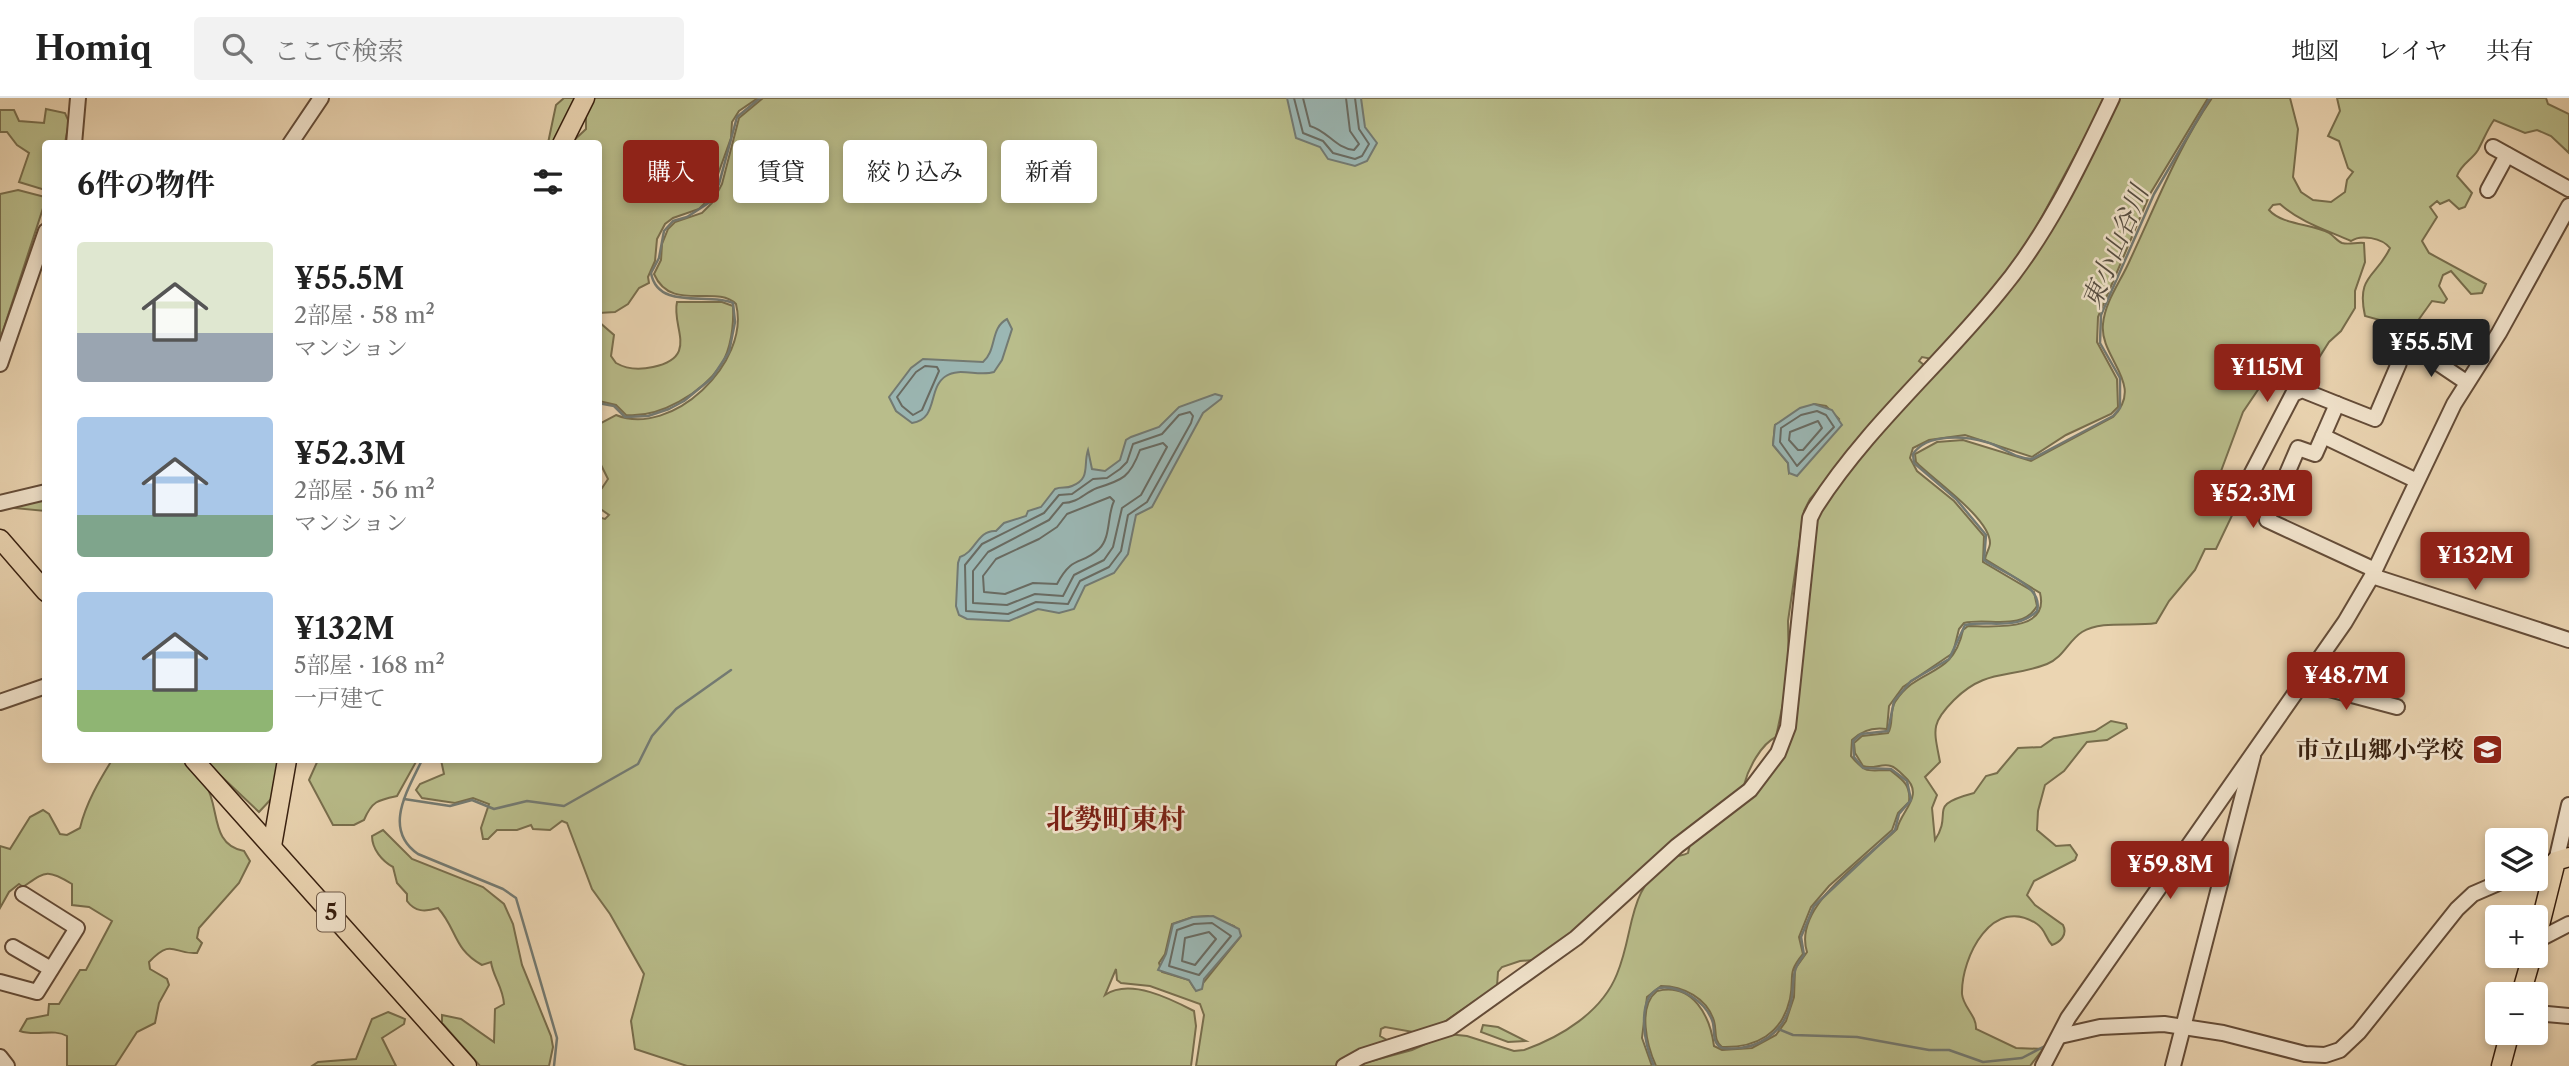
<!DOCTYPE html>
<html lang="ja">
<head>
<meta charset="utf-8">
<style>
  :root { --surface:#fff; --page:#f2f2f2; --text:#222; --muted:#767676; --line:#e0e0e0; --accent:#8f2418 }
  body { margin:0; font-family:"Libre Caslon Text","Noto Serif JP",serif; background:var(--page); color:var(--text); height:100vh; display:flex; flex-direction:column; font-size:26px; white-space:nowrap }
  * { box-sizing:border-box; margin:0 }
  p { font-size:23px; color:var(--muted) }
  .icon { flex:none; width:38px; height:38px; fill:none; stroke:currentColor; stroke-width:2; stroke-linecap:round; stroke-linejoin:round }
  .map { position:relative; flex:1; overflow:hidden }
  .side { position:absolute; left:42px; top:42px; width:560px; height:623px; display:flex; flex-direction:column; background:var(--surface); border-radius:7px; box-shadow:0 4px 10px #0003 }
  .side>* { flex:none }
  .guide { position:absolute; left:623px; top:42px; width:665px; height:63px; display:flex; gap:14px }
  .controls { position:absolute; left:2485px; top:730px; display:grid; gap:14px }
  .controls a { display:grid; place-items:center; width:63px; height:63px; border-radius:7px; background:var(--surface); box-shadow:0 4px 10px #0003; font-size:35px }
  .price { position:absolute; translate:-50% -60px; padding:0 16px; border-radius:7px; background:var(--accent); color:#fff; font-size:23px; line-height:46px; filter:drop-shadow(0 2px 4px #0008) }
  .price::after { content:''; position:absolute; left:50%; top:42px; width:21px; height:16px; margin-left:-10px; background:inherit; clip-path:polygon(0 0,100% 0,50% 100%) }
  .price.active { background:#222; color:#fff }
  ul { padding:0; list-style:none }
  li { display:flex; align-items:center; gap:21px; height:175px; padding:0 35px }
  li span { display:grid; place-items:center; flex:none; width:196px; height:140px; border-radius:7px; color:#555 }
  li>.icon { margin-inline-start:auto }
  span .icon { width:84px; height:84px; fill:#fffc; stroke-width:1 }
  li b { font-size:30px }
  h2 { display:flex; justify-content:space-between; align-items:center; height:84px; padding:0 35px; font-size:30px }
  .pill { padding:0 24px; border-radius:7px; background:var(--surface); box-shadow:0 4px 10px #0003; font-size:24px; line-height:63px }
  .pill.active { background:var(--accent); color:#fff }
  header { display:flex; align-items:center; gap:42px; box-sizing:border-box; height:98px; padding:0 35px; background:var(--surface); border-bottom:2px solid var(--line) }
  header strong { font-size:33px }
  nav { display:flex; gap:38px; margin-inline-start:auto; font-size:24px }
  .search { width:490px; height:63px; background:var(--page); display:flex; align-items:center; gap:18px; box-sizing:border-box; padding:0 24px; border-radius:7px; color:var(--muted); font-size:26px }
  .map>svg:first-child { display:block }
  .green { fill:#b9bd8b; stroke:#786e4d; stroke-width:2; fill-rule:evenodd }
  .water { fill:#9bb7b4; stroke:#737a72; stroke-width:2 }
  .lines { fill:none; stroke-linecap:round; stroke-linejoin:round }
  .shore { stroke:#696b62; stroke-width:2 }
  .stream { stroke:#737a72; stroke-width:2.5 }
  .minor-casing { stroke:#644c38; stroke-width:18 }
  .major-casing { stroke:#371f0f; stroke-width:21 }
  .minor { stroke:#f2e4cd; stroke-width:14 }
  .major { stroke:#ebd5b2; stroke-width:18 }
  .labels { text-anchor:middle; stroke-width:5; stroke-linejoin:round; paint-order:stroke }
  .shield { fill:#f2e4cd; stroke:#6f5a48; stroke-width:2 }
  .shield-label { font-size:23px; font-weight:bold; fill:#371f0f }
  .poi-label { font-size:24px; font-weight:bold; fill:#371f0f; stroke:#f2e4cd; text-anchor:end }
  .water-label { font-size:26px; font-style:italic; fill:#554d41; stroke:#f2e4cd }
  .quarter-label { font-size:28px; font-weight:bold; fill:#7a1f14; stroke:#f2e4cd }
</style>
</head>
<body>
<header>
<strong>Homiq</strong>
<div class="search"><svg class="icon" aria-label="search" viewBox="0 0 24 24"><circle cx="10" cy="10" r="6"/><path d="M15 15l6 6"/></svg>ここで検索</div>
<nav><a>地図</a><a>レイヤ</a><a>共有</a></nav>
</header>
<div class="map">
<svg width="2569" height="968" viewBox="0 0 2569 968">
  <rect width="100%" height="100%" fill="#ebd5b2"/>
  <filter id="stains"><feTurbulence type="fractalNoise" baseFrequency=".00286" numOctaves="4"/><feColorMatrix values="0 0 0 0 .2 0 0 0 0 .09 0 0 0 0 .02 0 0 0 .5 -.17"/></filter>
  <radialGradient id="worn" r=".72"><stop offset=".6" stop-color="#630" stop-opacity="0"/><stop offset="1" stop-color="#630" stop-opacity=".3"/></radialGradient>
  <g class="green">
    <path d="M564,0h14l-22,45h-8l8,-38z"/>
    <path d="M592,0h166l-19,13 -7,11 -1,16 -22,61 -10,10 -26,9 -8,6 -8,15 -2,22 -7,16 1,6 -10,5 -11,16 -13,8 -16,1 -1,-169h-28l16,-15v-15z"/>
    <path d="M763,0h1343l-89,165 -85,96 -10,-2 -3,4 5,4 -5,8 -109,126 -6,12 -16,110 1,54 -13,62c-15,7 -28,32 -32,48l-168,145 -41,30 -15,1 -18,6 -4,5 -1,14 -63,43 -21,3 -28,-5 -4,2 -1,7 7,4 9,-1 -59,27h-141l8,-51 -4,-11 -50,-18 -29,-3 -4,-3 -1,-11 -11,26c25,-17 66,4 89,16l2,15 -5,40h-504l-52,-17 -4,-28 13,-47 -34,-60 -18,-25 -25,-66 -5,-2 -12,9 -17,-1 -2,-4 -14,5h-20l-9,9h-5l-2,-11 8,-24 -16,-6 -18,5 -33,-5 -6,-8 4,-6 24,-10 -3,-14h157v-243l7,2 4,-4 -10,-7v-21l3,1 6,-9 -9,-18v-37l17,-9c55,23 135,-52 120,-111 -20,-20 -65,9 -82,-30l7,-14 1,-16 6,-15 7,-7 27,-9 10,-10 10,-19 17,-66zM1814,306l12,2 13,13 -50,54 -1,-10 -15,-18 2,-20zM1208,818l26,10 7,10 -37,46 -10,6 -5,-8 -27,-8 -3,-9 6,-9 7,-30 21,-7z"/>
    <path d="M2116,0h92l-58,96 -52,123 -1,25 20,37 1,28 -7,7 -45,21 -34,22 -67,-22 -36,5 -16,8 -3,10 7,13 37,30 30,35 -1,26 51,30 3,14c-15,26 -49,11 -73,17l-5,6 -6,24 -50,34 -14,19 -2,23c-13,-2 -25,1 -35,11l-1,16c16,19 17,14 39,14 13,10 21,15 19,32l-11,11 -6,17 -63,56 -18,21 -12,30 4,17c-17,21 -8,21 -13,45 -8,35 -34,49 -68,48 -9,-7 -5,-16 -8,-26 -7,-23 -31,-35 -53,-35l-14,11 -5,41 10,28h-299l59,-16 36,-16 19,2 47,15 10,-1c37,-13 78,-38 93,-76 19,-46 8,-84 56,-116 4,-3 10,-2 15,-5l2,-9 59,-48 46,-79 20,-198 52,-72 142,-161z"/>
    <path d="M2212,0h78l8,31 -5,48 8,15 12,8 18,2 14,-10 2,-12 6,-8 -5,-4 -9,-27 -11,-5 12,-25 -3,-13h209l2,6 21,10v39l-18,-17 -14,-6 -12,3 -31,-13c-7,10 -10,19 -16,30 -6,10 -17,14 -21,26l15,17 -7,14 -6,2 -10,-9 -9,4 -3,-3 -7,6 7,10 -15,24 7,12 57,31 -4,9 -11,1 -20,-23 -8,4 -4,11 8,13 -3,4 -12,-2 -15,21 -12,-2 -11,4 -29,-8c-9,-41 11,-38 25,-68 -8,-10 -29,-14 -39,-7 -25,-11 -51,-19 -71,-37l-7,1 -4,5c13,15 44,14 60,23 5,3 8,8 13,10 7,2 15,-1 22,0l1,19 -10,29v17l-14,23 -12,11 -14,22 -13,9 -8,13 -28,-8 -23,34 -29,78 1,4 18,7 4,4 -21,44h-11l-10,21 -26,31 -13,22c-23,4 -54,-3 -74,9 -14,9 -18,25 -35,32 -38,15 -61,4 -93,36 -24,24 -20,30 -14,62l-15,15 12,18 -5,13 3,32c19,-29 -10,-34 39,-47l12,-17 11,-3 21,-25 23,-1 13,-9 41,-7 16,-10 15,3 1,4 -20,12 -20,2 -23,29 -19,14 -7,26 -1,19 19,16 14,-1 7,10 -2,5 -41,21 -7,14 8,10 28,20c5,10 -3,17 -11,20 -7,-7 -6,-15 -15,-21 -44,-30 -76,33 -75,70 1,13 15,22 14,35l40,19 27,1 -13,17h-374c-9,-20 -19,-59 1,-75 36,-9 53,25 57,55l8,4 30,-2 24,-13 10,-14 8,-24 1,-28 12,-17c-15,-47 60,-93 90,-123 4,-19 29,-34 7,-53 -3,-3 -9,-9 -13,-10 -10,-3 -18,4 -28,0l-8,-13 -1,-10 8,-7 26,-3c6,-9 1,-21 7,-31 24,-37 57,-22 68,-72l5,-4c23,0 82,7 72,-33l-55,-34c1,-6 5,-11 5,-16 0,-25 -58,-64 -74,-81l-1,-8 22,-12 26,-2 68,21 82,-44c33,-33 -14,-59 -10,-93 2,-23 18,-43 27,-64 26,-55 47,-111 82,-162z"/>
    <path d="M46,11l19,4 4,9 -4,21 -19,1 -1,46 -26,-8 10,-29 -12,-8 -10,-13h-7v-22h14l5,11 25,2z"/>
    <path d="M18,92l27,7v5l-45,138v-146z"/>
    <path d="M677,204h45l11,4c1,19 -2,43 -12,59 -19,28 -61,53 -95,50l-10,-10 -17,-4v-79l15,13 -3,21 5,7c12,7 24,7 37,4 47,-10 18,-40 24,-65z"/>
    <path d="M45,401v12l-41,-4z"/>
    <path d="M112,662h72c7,7 16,16 22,25 14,23 4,60 38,66l6,10 -11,22 -40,45 -2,10 5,5 -5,10c-24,2 -24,-16 -48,9l1,7 17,10 2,6 -10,18 -4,20 -18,9 -22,34h-48v-30c-14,-8 -31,1 -47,-5l7,-12 21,-4 1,-11h10l21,-34h6l26,-49 -23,-14 -17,-2v-21c-26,-16 -27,-12 -49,3l-4,-3 -10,8 -9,16v-62l10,3 20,-32 13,-7 6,4 11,20 7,1 13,-7c6,-25 19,-47 32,-68z"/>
    <path d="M204,662h78l-9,37 -14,15z"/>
    <path d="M318,662h99l-20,36c-19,4 -25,5 -33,24l-10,5h-21l-24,-45z"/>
    <path d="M383,732l29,29 71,28 21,17 9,20 9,41 29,71 2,11 -4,19h-69l-38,-43v-8l19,4 33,23 1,-33 9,-5c-1,-17 -11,-27 -13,-42l-9,3c-29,-16 -25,-36 -44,-57 -13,4 -23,4 -31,-7v-7l-10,-11 -4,-16c-11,-6 -21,-18 -21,-31z"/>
    <path d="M388,914l17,7 -1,5 -22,14 14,28h-84l6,-4 38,-3 16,-40z"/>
    <path d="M1483,927l15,2 28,14 -18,1 -27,-10z"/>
  </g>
  <g class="water">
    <path d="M1287,0h74l4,29 12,16 -10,18 -12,5 -27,-7 -8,-12 -24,-9z"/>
    <path d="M1007,221l5,10 -10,31 -8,12c-15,5 -35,-5 -48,4 -19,12 -7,43 -34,47l-16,-12 -7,-14 22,-29 12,-9 60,3c14,-12 7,-34 24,-43z"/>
    <path d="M1215,296l7,2 -1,3 -18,14 -51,94 -16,8 -8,39 -14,19 -29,13 -11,23 -15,4 -21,-4 -29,12 -42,-2 -8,-4 -3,-9 2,-43 2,-6c16,-5 17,-27 36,-26l8,-8 22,-7 2,-5 13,-4 14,-18c7,-3 11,0 17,-3 19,-7 11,-21 16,-36l4,19 13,2 15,-11 6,-20 5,-3 28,-10 20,-20z"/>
    <path d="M1814,306l18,6 10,15 -45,51 -8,-3 -1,-10 -15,-18 2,-20 25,-17z"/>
    <path d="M1213,818l26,13 2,7 -37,43 -2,10 -6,2 -7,-11 -31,-10 8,-16 7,-30 20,-7z"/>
  </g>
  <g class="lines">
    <g class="shore">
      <path d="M1294,0l9,35 20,8 10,12 22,6 7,-3 7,-12 -10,-15 -4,-31"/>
      <path d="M1303,0l7,28c18,5 25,22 44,24l5,-6 -9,-13 -4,-33"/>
      <path d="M925,268l12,1 2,4 -17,39 -9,5 -11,-9 -5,-9 19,-25z"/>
      <path d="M1817,313l9,4 8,12 -37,39 -17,-24 1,-14 20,-13z"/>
      <path d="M1190,314l3,4 -2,7 -44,79 -19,13 -7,36 -12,16 -29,14 -12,23 -32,-2 -28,12 -42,-3 -1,-46 17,-21 62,-31 15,-18 13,-1 21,-15 14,-1 13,-9 7,-7 6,-18 29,-10 17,-19z"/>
      <path d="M1818,323l4,7 -19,22h-5l-9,-10 1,-8z"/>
      <path d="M1163,345l4,4 -26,48 -19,13 -9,39 -9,13 -30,15 -11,21 -28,-2 -28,11 -34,-2v-32l15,-19 61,-32 14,-17c15,0 21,-10 34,-15 26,-8 33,-11 43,-38z"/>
      <path d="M1110,399l4,4c-7,14 -3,37 -15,48 -18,17 -26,5 -42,35l-24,-1 -28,11 -21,-2 -1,-16 13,-17 43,-20 18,-12 10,-13z"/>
      <path d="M1212,825l19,13 -32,39 -30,-9 8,-36 17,-6z"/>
      <path d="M1209,834l7,7 -21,26 -13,-4 3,-23z"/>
    </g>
    <g class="stream">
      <path d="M598,305l16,3 11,11 23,-1 21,-7 15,-8 28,-23 17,-26 6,-30 -2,-19c-24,-11 -75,8 -82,-30l8,-15 5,-27 9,-10 14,-4 23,-15 9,-18 18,-67 23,-19"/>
      <path d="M422,662c-14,30 -40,69 -4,94l85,35 13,9 41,140 -3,28"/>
      <path d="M404,701l46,7 22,-6 22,9 33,-8 37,5 74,-42 14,-28 24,-27 55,-39"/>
      <path d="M1778,931l15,6 64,2 72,13h20l34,12 39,-4 23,-12"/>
      <path d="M1654,968c-9,-20 -19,-66 5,-78 21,-3 48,14 54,35 2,10 -1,20 9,25 35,4 65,-15 70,-52 2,-18 0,-27 12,-41l-3,-18 13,-31 81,-76 4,-16 12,-14 -4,-19 -16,-12 -28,-1 -9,-11 -1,-16 8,-7 27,-3 6,-30 17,-20 38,-22 16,-34c26,-5 52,6 72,-14 7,-26 -35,-38 -53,-51l2,-25 -30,-36 -42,-36 -1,-9c14,-21 52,-18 73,-12 16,4 29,17 46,17l81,-43 7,-8v-30l-20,-35 1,-28 53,-121 56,-96"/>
    </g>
    <defs>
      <g id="minor">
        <path d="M74,46l4,-46"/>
        <path d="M290,46l31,-46"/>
        <path d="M2493,49l76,42"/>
        <path d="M2488,92l19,-35"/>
        <path d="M2414,249l52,35"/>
        <path d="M2399,265l-24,56 -38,-15 -14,32 92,44"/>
        <path d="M0,266l46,-133"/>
        <path d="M2323,338l-8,18 -17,-6 -31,72 108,50"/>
        <path d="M2241,396l52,-100 9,-4 35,14"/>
        <path d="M0,405l46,-11"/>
        <path d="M2372,478l197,64"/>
        <path d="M2303,584l94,25"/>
        <path d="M0,604l46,-16"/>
        <path d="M2536,770l20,-7 13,-56"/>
        <path d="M2536,843l33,-17"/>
        <path d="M13,849l38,22"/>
        <path d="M0,884l37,10 40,-64 -54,-34"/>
        <path d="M2536,915l33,3"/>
        <path d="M2060,938l40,-9 64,-3 59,9 82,21 20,1 15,-5 19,-18 98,-123 16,-15 37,-16"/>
        <path d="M0,959l7,9"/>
        <path d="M1344,968l18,-10 88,-28 126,-90 101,-92 73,-56 28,-37 10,-26 22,-209 5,-10c51,-80 125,-143 184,-216 48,-57 81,-127 113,-194"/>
        <path d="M2043,968l25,-48 277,-396 27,-46 82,-172 45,-71 70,-127"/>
        <path d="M2173,968l80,-310"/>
      </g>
      <g id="major">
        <path d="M562,46l23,-46"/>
        <path d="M0,441l46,53"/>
        <path d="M194,662l273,306"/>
        <path d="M272,748l15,-86"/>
        <path d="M2536,843l20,-80 13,-4"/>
        <path d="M2521,896l11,-38"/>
        <path d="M2501,968l9,-34"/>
      </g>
    </defs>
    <use href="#minor" class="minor-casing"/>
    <use href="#major" class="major-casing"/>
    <use href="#minor" class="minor"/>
    <use href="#major" class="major"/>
  </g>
  <defs>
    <symbol id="school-square" viewBox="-11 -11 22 22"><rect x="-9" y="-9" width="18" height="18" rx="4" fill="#8f2418" stroke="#f2e4cd"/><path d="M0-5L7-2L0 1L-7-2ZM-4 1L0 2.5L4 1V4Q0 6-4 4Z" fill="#fff"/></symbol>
  </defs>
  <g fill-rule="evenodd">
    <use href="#school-square" x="2470" y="634" width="35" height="35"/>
  </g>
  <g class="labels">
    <rect class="shield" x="317" y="794.5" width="28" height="39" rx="5"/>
    <g class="shield-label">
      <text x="331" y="822">5</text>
    </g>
    <g class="poi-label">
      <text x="2464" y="660">市立山郷小学校</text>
    </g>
    <g class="water-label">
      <text transform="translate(2115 149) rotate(-67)" y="9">東小山谷川</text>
    </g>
    <g class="quarter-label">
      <text x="1116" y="731">北勢町東村</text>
    </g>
  </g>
  <rect width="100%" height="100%" filter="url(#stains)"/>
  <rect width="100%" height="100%" fill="url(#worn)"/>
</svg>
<div class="controls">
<a><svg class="icon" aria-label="layers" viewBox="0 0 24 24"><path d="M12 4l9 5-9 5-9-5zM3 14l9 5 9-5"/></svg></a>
<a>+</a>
<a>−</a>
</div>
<b class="price active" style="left:2431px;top:281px">¥55.5M</b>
<b class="price" style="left:2267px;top:306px">¥115M</b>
<b class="price" style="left:2253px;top:432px">¥52.3M</b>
<b class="price" style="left:2475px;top:494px">¥132M</b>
<b class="price" style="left:2346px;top:614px">¥48.7M</b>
<b class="price" style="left:2170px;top:803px">¥59.8M</b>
<div class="guide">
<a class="pill active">購入</a>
<a class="pill">賃貸</a>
<a class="pill">絞り込み</a>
<a class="pill">新着</a>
</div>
<section class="side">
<h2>6件の物件<svg class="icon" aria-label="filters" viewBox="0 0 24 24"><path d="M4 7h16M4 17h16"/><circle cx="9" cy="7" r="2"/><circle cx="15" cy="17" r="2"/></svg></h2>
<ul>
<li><span style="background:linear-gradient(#dfe7d0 65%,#9aa5b1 0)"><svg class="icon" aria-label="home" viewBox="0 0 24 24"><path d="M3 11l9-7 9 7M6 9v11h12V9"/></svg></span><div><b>¥55.5M</b><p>2部屋 · 58 m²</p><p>マンション</p></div></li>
<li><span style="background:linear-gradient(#a9c7e8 70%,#7fa58c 0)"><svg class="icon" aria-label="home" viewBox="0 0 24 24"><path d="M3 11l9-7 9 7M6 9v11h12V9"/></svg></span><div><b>¥52.3M</b><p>2部屋 · 56 m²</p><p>マンション</p></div></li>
<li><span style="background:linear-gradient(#a9c7e8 70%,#8fb573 0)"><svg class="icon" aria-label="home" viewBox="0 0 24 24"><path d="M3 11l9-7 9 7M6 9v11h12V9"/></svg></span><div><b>¥132M</b><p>5部屋 · 168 m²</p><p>一戸建て</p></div></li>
</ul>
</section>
</div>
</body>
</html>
